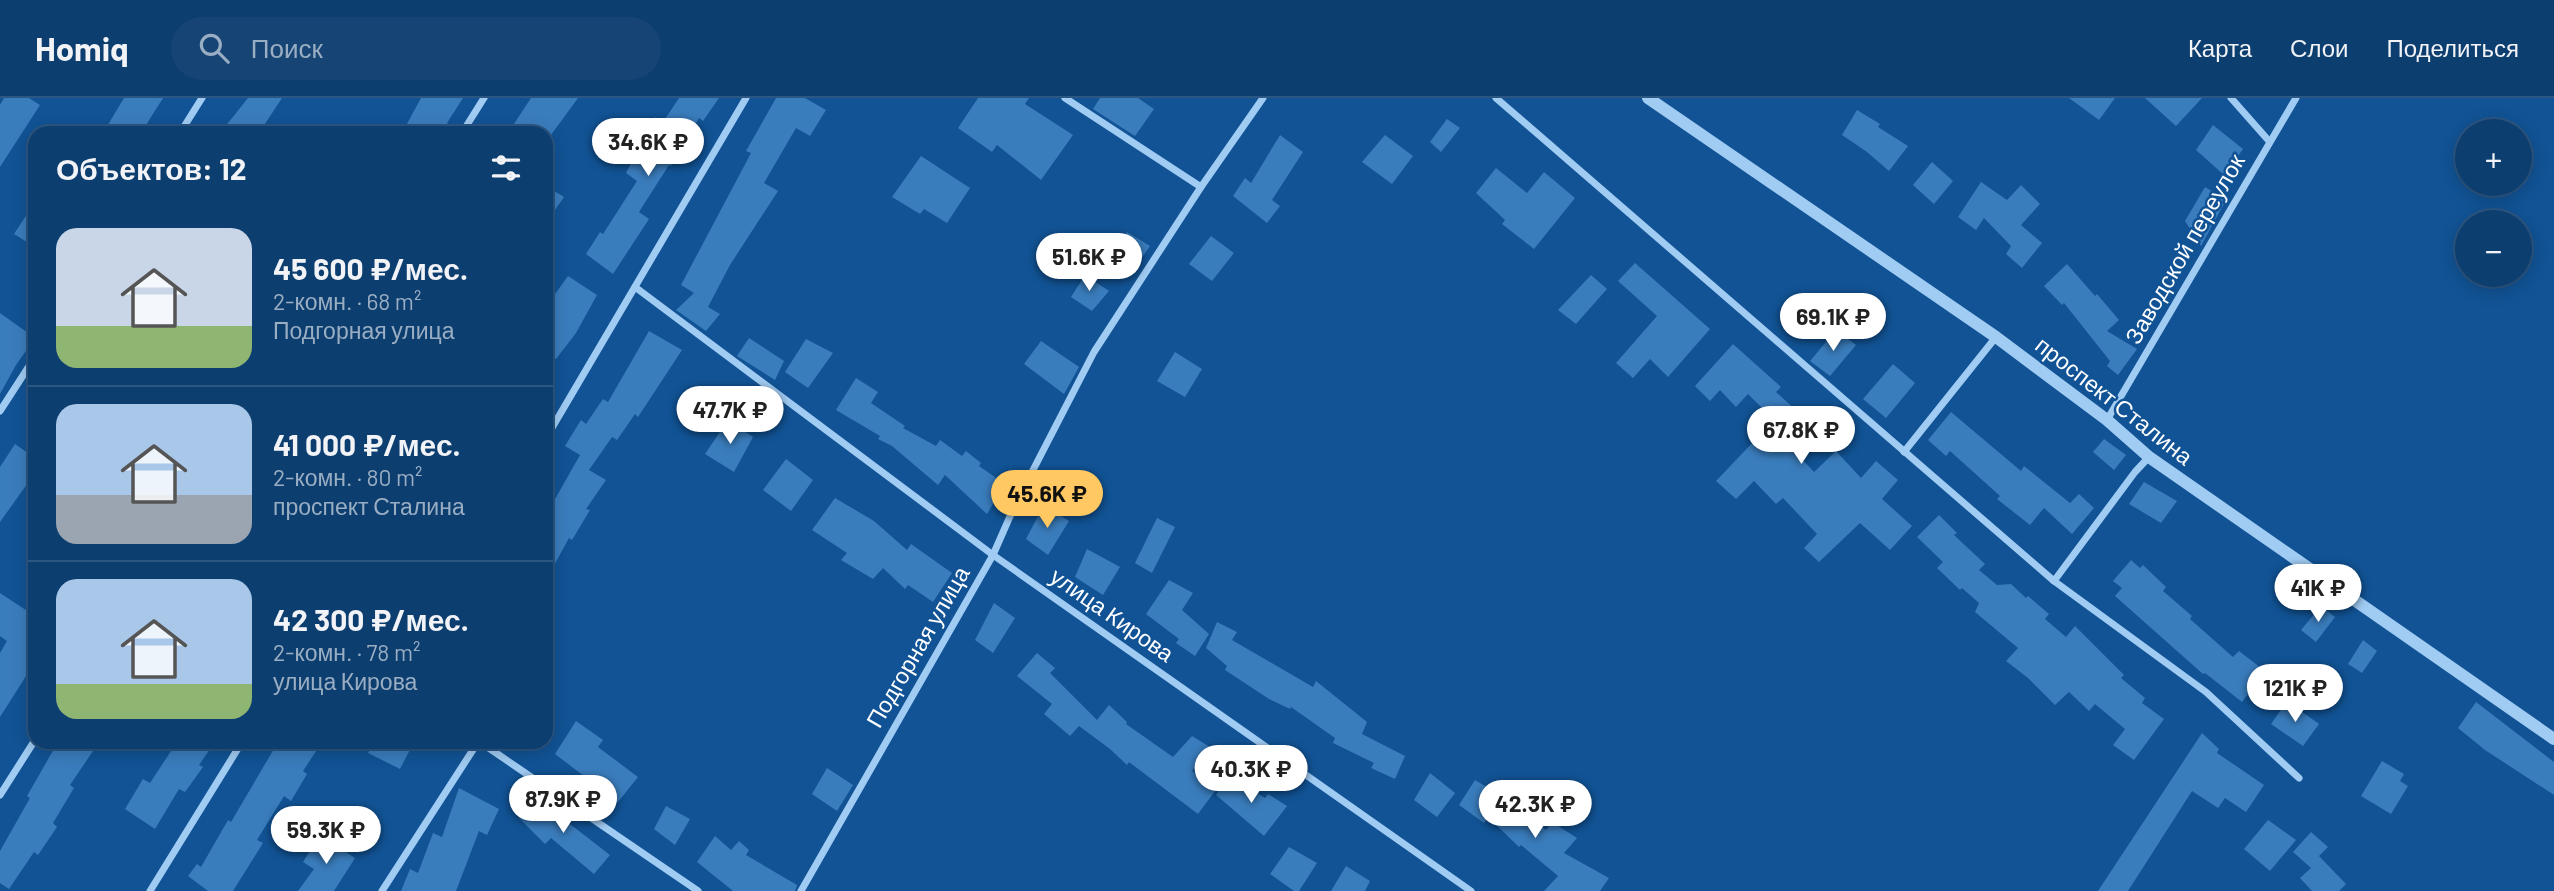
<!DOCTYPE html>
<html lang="ru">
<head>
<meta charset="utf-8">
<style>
  :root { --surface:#0d3e70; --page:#164575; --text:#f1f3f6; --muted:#9aaec3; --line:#2d5783; --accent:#ffc862 }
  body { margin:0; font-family:Barlow,sans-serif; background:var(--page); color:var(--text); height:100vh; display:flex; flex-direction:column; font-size:26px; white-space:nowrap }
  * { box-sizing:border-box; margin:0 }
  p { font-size:23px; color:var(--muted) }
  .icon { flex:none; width:38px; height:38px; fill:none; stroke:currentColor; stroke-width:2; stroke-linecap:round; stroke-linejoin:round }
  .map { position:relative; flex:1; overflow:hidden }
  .drawer { position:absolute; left:28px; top:28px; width:525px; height:623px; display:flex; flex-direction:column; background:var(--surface); border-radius:21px; box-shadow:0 4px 18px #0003,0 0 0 2px var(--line) }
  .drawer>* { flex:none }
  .tools { position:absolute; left:2455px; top:21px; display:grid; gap:14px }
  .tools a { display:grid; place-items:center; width:77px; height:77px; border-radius:50%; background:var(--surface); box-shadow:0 4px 18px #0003,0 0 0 2px var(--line); font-size:35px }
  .price { position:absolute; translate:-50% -60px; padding:0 16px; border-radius:24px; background:#fff; color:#222; font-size:23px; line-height:46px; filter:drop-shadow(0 2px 4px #0008) }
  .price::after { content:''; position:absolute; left:50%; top:42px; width:21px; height:16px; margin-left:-10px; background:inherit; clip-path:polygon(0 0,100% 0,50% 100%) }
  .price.active { background:var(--accent); color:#111 }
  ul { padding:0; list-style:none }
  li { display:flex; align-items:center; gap:21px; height:175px; padding:0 28px }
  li+li { border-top:2px solid var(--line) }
  li span { display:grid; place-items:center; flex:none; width:196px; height:140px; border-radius:21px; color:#555 }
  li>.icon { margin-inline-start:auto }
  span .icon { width:84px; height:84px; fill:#fffc; stroke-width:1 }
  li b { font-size:30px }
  h2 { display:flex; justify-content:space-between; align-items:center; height:84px; padding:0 28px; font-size:30px }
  header { display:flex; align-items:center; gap:42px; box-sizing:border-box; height:98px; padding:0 35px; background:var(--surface); border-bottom:2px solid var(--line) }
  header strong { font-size:33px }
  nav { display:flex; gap:38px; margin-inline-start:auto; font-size:24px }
  .search { width:490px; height:63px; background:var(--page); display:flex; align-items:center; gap:18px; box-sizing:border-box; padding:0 24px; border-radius:38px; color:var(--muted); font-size:26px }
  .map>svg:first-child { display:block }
  .building { fill:#3a7dbd }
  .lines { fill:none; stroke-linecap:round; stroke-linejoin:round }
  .minor { stroke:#a0cbf3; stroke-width:7 }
  .tertiary { stroke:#a0cbf3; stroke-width:12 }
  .labels { text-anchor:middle; stroke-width:5; stroke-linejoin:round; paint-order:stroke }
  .street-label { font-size:23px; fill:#fff; stroke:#115395 }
</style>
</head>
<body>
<header>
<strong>Homiq</strong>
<div class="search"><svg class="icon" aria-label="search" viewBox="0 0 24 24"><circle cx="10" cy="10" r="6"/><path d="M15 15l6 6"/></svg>Поиск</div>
<nav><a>Карта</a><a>Слои</a><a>Поделиться</a></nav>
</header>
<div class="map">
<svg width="2554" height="793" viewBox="0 0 2554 793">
  <rect width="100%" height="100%" fill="#115395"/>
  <g class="building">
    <path d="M4,0h25l11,7 -40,62v-62z"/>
    <path d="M124,0h39l-22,35h-38z"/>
    <path d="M248,0h34l-23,35h-39z"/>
    <path d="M421,0h42l-16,25 10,7 -1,3h-54z"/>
    <path d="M531,0h47l-30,41 -2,-6h-38z"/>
    <path d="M679,0h40l-16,23 -4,-3 -28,48 -2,-1 -30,47 10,7 -36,55 -27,-20 14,-22 3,2 34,-53 -11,-8 29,-56 8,5z"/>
    <path d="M776,0h29l21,12 -16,26 -14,-8 -32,55 14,8 -48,74 -22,42 12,7 -14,17 -30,-21 18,-17 -13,-8 70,-132 -5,-2z"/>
    <path d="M978,0h51l-4,6 48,31 -32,45 -44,-35 -5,7 -34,-24z"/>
    <path d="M1100,0h38l16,11 -19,27 -42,-27z"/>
    <path d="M2069,0h46l-16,22z"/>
    <path d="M2145,0h57l-26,28z"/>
    <path d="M1857,12l23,14 -2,3 30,19 -19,25 -22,-19 -25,-17z"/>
    <path d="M1447,21l13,9 -19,24 -11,-10z"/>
    <path d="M2213,27l30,24 -19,26 -28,-25z"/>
    <path d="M1280,37l23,17 -31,48 8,6 -13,17 -34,-27 12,-18 6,5z"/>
    <path d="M1385,37l28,21 -21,28 -30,-22z"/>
    <path d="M921,58l49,32 -23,35 -23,-14 -4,5 -28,-17z"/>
    <path d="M1932,64l21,19 -19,23 -21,-19z"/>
    <path d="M1496,70l31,25 17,-21 31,26 -41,51 -32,-25 3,-4 -29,-27z"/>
    <path d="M1981,84l26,18 14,-15 19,19 -19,21 21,18 -20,25 -16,-14 5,-8 -27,-28 -8,12 -18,-13z"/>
    <path d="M546,88l18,11 -18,26z"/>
    <path d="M2205,89l21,13 -25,46 -16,-25z"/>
    <path d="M35,104v45l-21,-13z"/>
    <path d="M1127,134l23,14 -12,17 -22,-15z"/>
    <path d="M1211,138l23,17 -22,28 -23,-17z"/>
    <path d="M1635,165l75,66 -42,48 -18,-18 -17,19 -17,-15 41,-47 -39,-35z"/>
    <path d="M2067,166l28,32 2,-2 22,26 -12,11 30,18 -19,26 -11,-9 3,-5 -46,-58 -2,2 -18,-19z"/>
    <path d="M1085,177l24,16 -17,20 -21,-14z"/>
    <path d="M1591,177l16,14 -31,35 -18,-14z"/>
    <path d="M568,178l29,19 -21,38 -20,26 -10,-7v-36l9,-12 -5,-3z"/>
    <path d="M0,215l35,25 -19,27 -16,29z"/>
    <path d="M1836,232l20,15 -26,31 -20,-15z"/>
    <path d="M649,233l33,19 -44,67 -3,-3 -18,26 -5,-3 -23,33 17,10 -20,29 4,1 -18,30 -3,-2 -23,42v-65l34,-60 -15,-9 16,-26 5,4 17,-25 5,3z"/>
    <path d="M749,240l35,23 -9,19 -38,-24z"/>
    <path d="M806,241l27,14 -25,35 -23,-16z"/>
    <path d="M1041,243l38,26 -15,27 -40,-30z"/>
    <path d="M1733,246l48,43 -5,5 33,30 -21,22 26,28 22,-21 25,27 15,-17 22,19 -16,19 30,27 -22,24 -30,-27 -41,39 -15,-14 13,-14 -34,-36 -7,6 -22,-23 -18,18 -20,-18 58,-61 -26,-26 -12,13 -16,-17 -10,11 -15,-15z"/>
    <path d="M1175,254l27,17 -17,28 -28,-16z"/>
    <path d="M1893,266l22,19 -29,35 -23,-19z"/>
    <path d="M856,280l22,14 -7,11 34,23 -2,2 33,18 4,-6 22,16 4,-5 15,12 -2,3 26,18 -18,30 -42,-39 -7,10 -46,-39 -14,-7 2,-3 -44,-26z"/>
    <path d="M1951,314l70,59 3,-5 46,37 9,-9 15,14 -22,26 -28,-26 -14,17 -33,-26 3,-3 -50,-45 -4,5 -18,-16z"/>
    <path d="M728,322l25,17 -19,35 -29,-18z"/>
    <path d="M2104,341l22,16 -12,15 -21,-18z"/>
    <path d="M15,346l20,14v15l-35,49v-55z"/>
    <path d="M786,361l27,21 -22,31 -28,-21z"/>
    <path d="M2144,384l33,19 -16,22 -32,-19z"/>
    <path d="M835,400l39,23 33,29 4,-6 41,29 -19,29 -25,-17 -3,4 -22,-21 -10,11 -32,-19 6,-7 -35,-23z"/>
    <path d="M1044,407l25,16 -21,34 -22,-16z"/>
    <path d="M1939,417l18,18 -3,2 31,29 -6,6 18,15 14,-1 15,14 2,-2 21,18 -4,5 21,18 9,-11 49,49 -3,3 24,20 -3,5 22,16 -30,41 -21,-15 12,-16 -30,-25 -6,7 -20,-19 -14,13 -27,-27 -22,-17 12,-13 -43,-36 4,-9 -17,-15 -2,2 -23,-22 6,-6 -26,-25z"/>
    <path d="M1157,420l18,9 -23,46 -17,-10z"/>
    <path d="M1087,451l33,18 -17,28 -28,-18z"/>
    <path d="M2131,462l9,8 3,-3 23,22 -3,4 29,25 -2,3 43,38 6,-6 26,20 -23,31 -37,-29 -2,1 -88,-78 7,-8 -9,-7z"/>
    <path d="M1169,482l24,13 -11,17 27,24 -14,22 -19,-13 3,-4 -33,-25z"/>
    <path d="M0,495l35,23v46l-35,55v-64l7,-12 -7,-5z"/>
    <path d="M994,505l21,15 -22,35 -18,-13z"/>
    <path d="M2321,508l14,11 -19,25 -15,-12z"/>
    <path d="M1217,524l20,10 -5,8 81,47 3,-6 51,41 -5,12 43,22 -10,23 -24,-11 3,-5 -41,-20 2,-5 -44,-31 -1,2 -21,-10 -44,-29 2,-4 -21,-18z"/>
    <path d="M2363,542l14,11 -15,22 -14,-9z"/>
    <path d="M1037,555l18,15 -5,5 47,47 12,-15 18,17 -1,2 47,33 19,-21 18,11 -18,24 26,16 -20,27 -69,-52 -2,3 -17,-16 -31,-23 -9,10 -26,-22 8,-10 -35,-28z"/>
    <path d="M2287,603l32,23 -16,22 -32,-22z"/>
    <path d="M2476,604l78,60v33l-69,-45 -27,-22z"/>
    <path d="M576,623l27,19 -5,7 40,30 -20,25 -63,-48z"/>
    <path d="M2202,635l17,16 -2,4 47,32 -18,27 -21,-14 -7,10 -26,-17 -64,100h-30z"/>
    <path d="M58,644h27l10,6 -25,37 4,3 -21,35 4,4 -19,28 -4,-3 -25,37 -9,-6v-32l30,-53 -3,-2z"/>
    <path d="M183,644h32l-16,23 4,2 -18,25 -6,-3 -24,40 -30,-20 18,-30 7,4 23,-35 5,3z"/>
    <path d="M278,644h44l-19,29 4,3 -16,27 -7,-5 -27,44 6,3 -30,48h-25l-20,-15 9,-12 4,3 27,-47 3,2z"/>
    <path d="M374,644h40l-14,27 -32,-16z"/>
    <path d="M2382,663l22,13 -4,7 8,5 -17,28 -30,-18z"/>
    <path d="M827,670l26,17 -16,26 -25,-17z"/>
    <path d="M1430,675l25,20 -18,24 -23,-17z"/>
    <path d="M1230,677l35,23 3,-4 19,12 -23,30 -48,-41z"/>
    <path d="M1475,682l35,21 36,29 6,-8 25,16 -13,15 45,25 -9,13h-56l14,-15 -37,-31 -2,2 -31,-30 -4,6 -25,-18z"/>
    <path d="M459,690l40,21 -12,26 -8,-4 -23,60h-55l9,-22 8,4 15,-40 9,4z"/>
    <path d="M535,699l75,58 -16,19 -43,-36 -6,6 -26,-26z"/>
    <path d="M666,708l24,13 -15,26 -21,-16z"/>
    <path d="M2268,722l28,20 -26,31 -26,-22z"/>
    <path d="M2311,734l17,15 -9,9 27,28 -7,7h-27l-12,-13 11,-10 -18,-16z"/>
    <path d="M320,737l35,23 -21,33h-36l16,-22 -11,-7z"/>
    <path d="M715,738l16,14 8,-9 10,9 -3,5 51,30 -2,6h-62l-36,-29z"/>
    <path d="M1289,749l28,16 -18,28h-5l-24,-17z"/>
    <path d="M1346,768l24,15 -5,10h-34z"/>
  </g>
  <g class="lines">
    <g class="minor">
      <path d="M1065,0l136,89"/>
      <path d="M1496,0l558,483 152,111 93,86"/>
      <path d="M2231,0l38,43"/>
      <path d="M180,35l22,-35"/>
      <path d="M462,35l22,-35"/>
      <path d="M635,189l358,268 478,336"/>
      <path d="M0,313l35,-54"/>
      <path d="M2107,322l189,-322"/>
      <path d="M546,340l200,-340"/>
      <path d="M1904,354l92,-115"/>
      <path d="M2054,483l81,-109 14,-15"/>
      <path d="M480,644l218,149"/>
      <path d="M0,697l35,-55"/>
      <path d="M150,793l92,-149"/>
      <path d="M382,793l96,-149"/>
      <path d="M801,793l192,-336 22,-50 79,-153 107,-165 62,-89"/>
    </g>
    <path class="tertiary" d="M1648,0l348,239 111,83 42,37 405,282"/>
  </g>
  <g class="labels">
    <g class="street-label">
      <text transform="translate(2185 151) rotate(-60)" y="8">Заводской переулок</text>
      <text transform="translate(2114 303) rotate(38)" y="8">проспект Сталина</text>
      <text transform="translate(1112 517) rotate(35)" y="8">улица Кирова</text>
      <text transform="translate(918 549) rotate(-60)" y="8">Подгорная улица</text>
    </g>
  </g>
</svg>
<div class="tools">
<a>+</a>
<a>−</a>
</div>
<b class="price" style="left:648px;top:80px">34.6K ₽</b>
<b class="price" style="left:1089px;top:195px">51.6K ₽</b>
<b class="price" style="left:1833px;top:255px">69.1K ₽</b>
<b class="price" style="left:730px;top:348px">47.7K ₽</b>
<b class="price" style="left:1801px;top:368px">67.8K ₽</b>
<b class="price active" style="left:1047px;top:432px">45.6K ₽</b>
<b class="price" style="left:2318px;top:526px">41K ₽</b>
<b class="price" style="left:2295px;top:626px">121K ₽</b>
<b class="price" style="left:1251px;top:707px">40.3K ₽</b>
<b class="price" style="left:563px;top:737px">87.9K ₽</b>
<b class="price" style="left:1535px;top:742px">42.3K ₽</b>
<b class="price" style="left:326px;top:768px">59.3K ₽</b>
<section class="drawer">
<h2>Объектов: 12<svg class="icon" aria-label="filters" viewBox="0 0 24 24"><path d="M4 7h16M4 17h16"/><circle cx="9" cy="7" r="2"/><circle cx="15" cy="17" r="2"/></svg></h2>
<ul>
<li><span style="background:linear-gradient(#c9d6e8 70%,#8fb573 0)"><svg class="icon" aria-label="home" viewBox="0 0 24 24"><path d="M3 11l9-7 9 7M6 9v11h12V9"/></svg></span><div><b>45 600 ₽/мес.</b><p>2-комн. · 68 m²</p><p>Подгорная улица</p></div></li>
<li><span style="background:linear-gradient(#a9c7e8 65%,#9aa5b1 0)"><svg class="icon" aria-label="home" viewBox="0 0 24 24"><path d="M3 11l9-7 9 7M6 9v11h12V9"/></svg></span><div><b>41 000 ₽/мес.</b><p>2-комн. · 80 m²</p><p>проспект Сталина</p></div></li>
<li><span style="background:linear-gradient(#a9c7e8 75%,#8fb573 0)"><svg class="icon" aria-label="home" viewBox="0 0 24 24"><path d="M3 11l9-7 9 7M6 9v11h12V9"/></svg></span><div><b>42 300 ₽/мес.</b><p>2-комн. · 78 m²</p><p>улица Кирова</p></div></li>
</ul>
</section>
</div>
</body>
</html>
